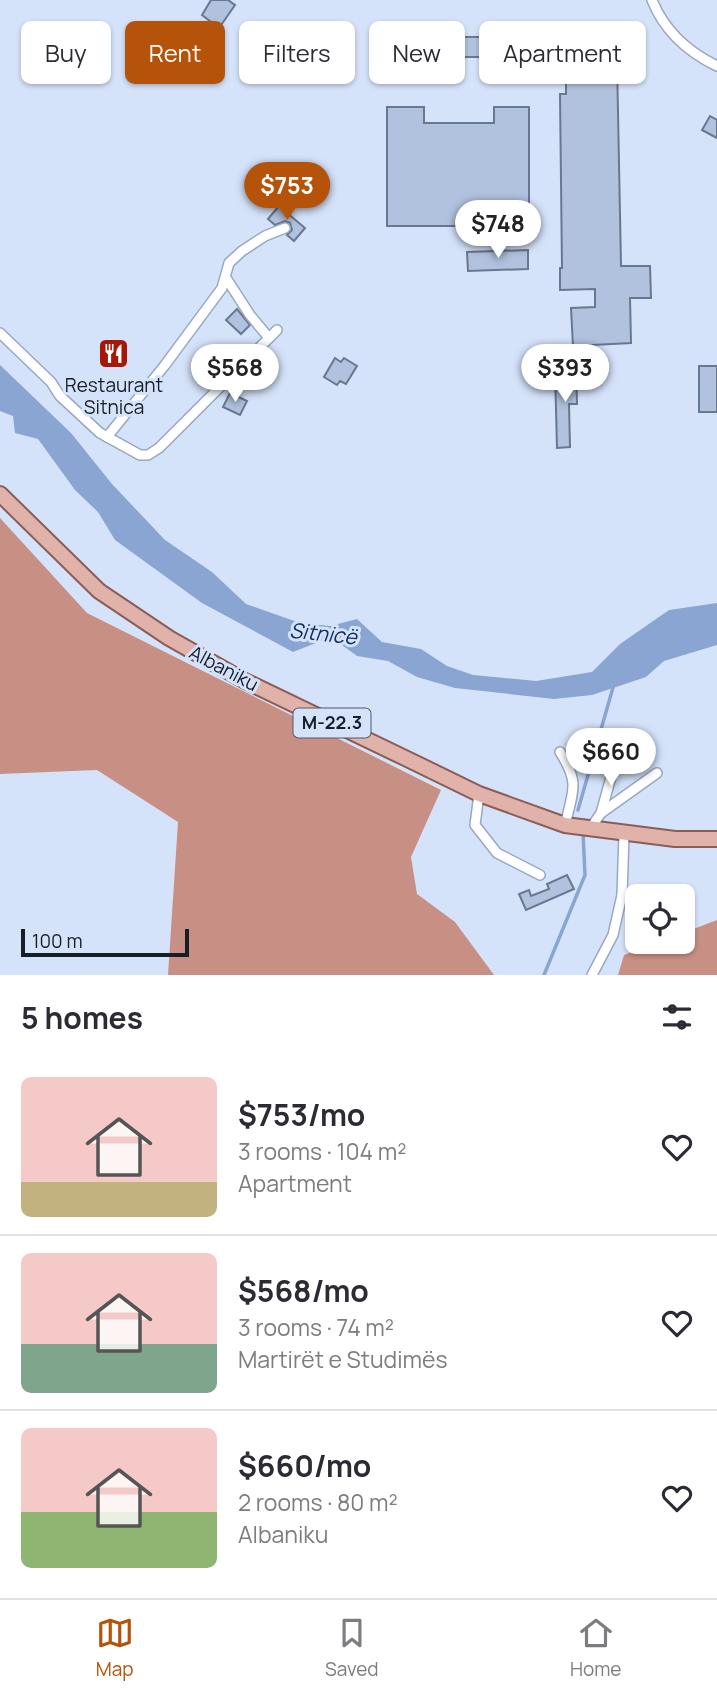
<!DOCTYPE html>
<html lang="en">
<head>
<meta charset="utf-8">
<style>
  :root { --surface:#fff; --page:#f2f2f3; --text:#2b2b33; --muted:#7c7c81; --line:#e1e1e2; --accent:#b45309 }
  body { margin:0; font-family:Manrope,sans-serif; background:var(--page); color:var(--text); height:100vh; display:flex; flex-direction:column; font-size:26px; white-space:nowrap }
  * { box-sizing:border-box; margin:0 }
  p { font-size:23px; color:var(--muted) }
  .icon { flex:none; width:38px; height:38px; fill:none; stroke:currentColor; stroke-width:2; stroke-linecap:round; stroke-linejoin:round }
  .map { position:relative; height:975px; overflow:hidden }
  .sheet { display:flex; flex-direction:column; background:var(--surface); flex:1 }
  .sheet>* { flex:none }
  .guide { position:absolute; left:21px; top:21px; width:676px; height:63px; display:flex; gap:14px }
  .controls { position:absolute; left:625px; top:884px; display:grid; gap:14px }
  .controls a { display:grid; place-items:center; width:70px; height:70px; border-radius:10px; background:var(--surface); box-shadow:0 2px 5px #0004; font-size:35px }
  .scale { position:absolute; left:21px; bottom:18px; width:168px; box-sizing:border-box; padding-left:7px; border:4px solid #181e28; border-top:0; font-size:19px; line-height:24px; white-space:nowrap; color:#181e28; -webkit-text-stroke:5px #d5e3fa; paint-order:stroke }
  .price { position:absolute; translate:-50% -60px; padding:0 16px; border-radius:24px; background:#fff; color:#222; font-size:23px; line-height:46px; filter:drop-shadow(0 2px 4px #0008) }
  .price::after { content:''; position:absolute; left:50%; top:42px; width:21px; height:16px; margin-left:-10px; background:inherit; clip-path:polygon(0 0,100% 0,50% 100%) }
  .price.selected { background:var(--accent); color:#fff }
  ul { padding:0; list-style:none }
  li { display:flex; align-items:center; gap:21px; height:175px; padding:0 21px }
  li+li { border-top:2px solid var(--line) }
  li span { display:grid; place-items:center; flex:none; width:196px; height:140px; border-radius:10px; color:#555 }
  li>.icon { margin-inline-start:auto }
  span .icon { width:84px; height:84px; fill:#fffc; stroke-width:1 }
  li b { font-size:30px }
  h2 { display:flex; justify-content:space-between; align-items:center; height:84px; padding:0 21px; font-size:30px }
  .tag { padding:0 24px; border-radius:10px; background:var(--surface); box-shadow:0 2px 5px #0004; font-size:24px; line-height:63px }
  .tag.selected { background:var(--accent); color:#fff }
  .tab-bar { display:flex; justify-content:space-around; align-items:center; height:98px; border-top:2px solid var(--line); background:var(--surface); font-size:19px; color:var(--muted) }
  .tab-bar a { display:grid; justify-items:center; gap:4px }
  .tab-bar .selected { color:var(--accent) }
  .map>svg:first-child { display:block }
  .forest { fill:#c88f84 }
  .water { fill:#8aa5d1 }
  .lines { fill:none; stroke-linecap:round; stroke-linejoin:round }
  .stream { stroke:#8aa5d1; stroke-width:3.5 }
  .building { fill:#b1c2de; stroke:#687891; stroke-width:2 }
  .minor-casing { stroke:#97a8c3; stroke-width:12 }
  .primary-casing { stroke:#8c5c57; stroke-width:18 }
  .minor { stroke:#fff; stroke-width:9 }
  .primary { stroke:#e0b2a9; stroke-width:14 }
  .labels { text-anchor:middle; stroke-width:6; stroke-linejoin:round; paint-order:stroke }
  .shield { fill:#d5e3fa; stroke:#515967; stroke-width:2 }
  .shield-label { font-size:18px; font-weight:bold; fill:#181e28 }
  .poi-label { font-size:19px; fill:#181e28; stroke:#d5e3fa }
  .street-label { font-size:19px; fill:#181e28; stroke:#d5e3fa }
  .water-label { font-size:21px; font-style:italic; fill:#102f64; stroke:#d5e3fa }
</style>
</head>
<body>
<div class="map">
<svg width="717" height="975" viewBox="0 0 717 975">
  <rect width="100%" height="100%" fill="#d5e3fa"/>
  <g class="forest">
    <path d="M0,518l87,95 354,177 -30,67 6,37 38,28 39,53h-326l10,-153 -81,-52 -97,4z"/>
    <path d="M717,920v55h-99l6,-20 36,-13h22l1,-9z"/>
  </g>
  <path class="water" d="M0,365l71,68 41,51 53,56 47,32 34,32 54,19 30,3 27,-7 25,23 39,7 26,17 26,9 63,6 56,-9 28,-28 49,-34 48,-7v42l-53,16 -18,16 -54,18 -38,4 -99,-11 -38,-11 -29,-16 -31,-5 -26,-19 -38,15 -91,-49 -87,-63 -17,-28 -23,-22 -37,-51 -23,-6 -2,-17 -13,-5z"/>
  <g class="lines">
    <g class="stream">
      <path d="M578,810l36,-126"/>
      <path d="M544,975l41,-100 -2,-42"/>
    </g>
  </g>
  <g class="building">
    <path d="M211,0h17l7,5 -16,23 -17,-13z"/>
    <rect x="431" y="37" width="90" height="20"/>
    <path d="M566,58h12v4l39,-1 4,205h29l1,32h-21l1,45 -58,3 -2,-38 24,-1v-18l-35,1v-22h2l-2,-174h6z"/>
    <path d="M387,107h37v16h70v-16h35v119h-142z"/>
    <path d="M710,116l7,4v18l-15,-8z"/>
    <path d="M279,206l26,22 -11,13 -7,-6 5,-5 -2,-7 -5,-2 -10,4 -7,-6z"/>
    <path d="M528,250v19l-60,2 -1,-19z"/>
    <path d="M237,309l13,16 -9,9 -15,-14z"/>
    <path d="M335,358l6,4 3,-4 13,8 -11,18 -6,-3 -3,4 -13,-8z"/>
    <rect x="699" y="366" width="18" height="46"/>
    <path d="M576,369l1,35h-8l1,43 -13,1 -2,-78z"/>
    <path d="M230,393l17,8 -7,14 -17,-8z"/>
    <path d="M567,875l7,14 -48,21 -7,-16 10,-4 2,6 18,-7 -2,-5z"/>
  </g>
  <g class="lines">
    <defs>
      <g id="minor">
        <path d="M652,0c12,30 36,52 65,66"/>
        <path d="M226,278l24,37 19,23"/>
        <path d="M0,333l51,49 9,14 40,37 40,22h8l11,-7 118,-118"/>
        <path d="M107,437l58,-72 57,-77 7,-25 13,-12 23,-15 20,-8"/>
        <path d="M560,752c20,31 13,39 5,73"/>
        <path d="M479,794l-4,31 22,28 43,22"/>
        <path d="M601,813l10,-36"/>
        <path d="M590,829l11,-16 56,-40"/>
        <path d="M624,834l-2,61 52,1"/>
        <path d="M592,975l21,-40 9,-40"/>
      </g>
      <path id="primary" d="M0,494l99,97 70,47 76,43 158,76 76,37 86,31 110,14h42"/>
    </defs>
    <use href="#minor" class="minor-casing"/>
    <use href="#primary" class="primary-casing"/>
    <use href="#minor" class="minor"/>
    <use href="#primary" class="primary"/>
  </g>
  <defs>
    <symbol id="restaurant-square" viewBox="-11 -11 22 22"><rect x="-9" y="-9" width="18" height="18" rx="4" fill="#a81705" stroke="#d5e3fa"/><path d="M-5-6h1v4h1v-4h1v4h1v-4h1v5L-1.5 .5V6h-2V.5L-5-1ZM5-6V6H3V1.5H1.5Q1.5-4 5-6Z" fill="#fff"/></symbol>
  </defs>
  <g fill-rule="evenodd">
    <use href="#restaurant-square" x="96" y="336" width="35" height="35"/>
  </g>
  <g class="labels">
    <rect class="shield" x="293.5" y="708.5" width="77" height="29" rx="5"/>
    <g class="shield-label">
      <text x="332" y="729">M-22.3</text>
    </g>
    <g class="poi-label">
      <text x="114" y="392">Restaurant<tspan x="114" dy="22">Sitnica</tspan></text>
    </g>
    <g class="street-label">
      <text transform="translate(224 668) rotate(28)" y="7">Albaniku</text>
    </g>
    <g class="water-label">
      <text transform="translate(323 634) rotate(6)" y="7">Sitnicë</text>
    </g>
  </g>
</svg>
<div class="controls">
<a><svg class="icon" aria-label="locate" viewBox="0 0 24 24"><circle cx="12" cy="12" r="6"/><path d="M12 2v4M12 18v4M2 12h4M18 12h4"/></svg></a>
</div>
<div class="scale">100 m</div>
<b class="price selected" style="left:287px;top:222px">$753</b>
<b class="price" style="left:498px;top:260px">$748</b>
<b class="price" style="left:235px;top:404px">$568</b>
<b class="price" style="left:565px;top:404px">$393</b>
<b class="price" style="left:611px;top:788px">$660</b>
<div class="guide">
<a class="tag">Buy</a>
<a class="tag selected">Rent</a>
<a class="tag">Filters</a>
<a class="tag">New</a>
<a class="tag">Apartment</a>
</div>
</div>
<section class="sheet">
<h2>5 homes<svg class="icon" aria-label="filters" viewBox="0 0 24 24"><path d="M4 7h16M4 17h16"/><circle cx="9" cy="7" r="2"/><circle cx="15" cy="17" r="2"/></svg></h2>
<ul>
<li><span style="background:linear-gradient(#f6c9c9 75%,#c2b280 0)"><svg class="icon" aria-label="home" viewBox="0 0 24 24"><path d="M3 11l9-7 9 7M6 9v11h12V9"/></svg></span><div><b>$753/mo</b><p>3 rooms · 104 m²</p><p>Apartment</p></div><svg class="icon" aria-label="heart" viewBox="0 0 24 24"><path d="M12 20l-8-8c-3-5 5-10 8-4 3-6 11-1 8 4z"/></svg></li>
<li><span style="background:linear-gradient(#f6c9c9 65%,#7fa58c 0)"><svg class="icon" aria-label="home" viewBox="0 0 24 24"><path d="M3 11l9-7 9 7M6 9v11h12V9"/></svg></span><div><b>$568/mo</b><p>3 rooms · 74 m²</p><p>Martirët e Studimës</p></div><svg class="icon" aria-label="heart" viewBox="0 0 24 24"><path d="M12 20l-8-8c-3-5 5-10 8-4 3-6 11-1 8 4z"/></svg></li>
<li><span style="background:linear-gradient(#f6c9c9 60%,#8fb573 0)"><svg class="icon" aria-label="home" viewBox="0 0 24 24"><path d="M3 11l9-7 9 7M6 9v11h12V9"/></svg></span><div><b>$660/mo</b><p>2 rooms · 80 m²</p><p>Albaniku</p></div><svg class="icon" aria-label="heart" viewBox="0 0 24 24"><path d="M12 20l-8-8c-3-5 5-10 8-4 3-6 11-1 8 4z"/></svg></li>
</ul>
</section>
<nav class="tab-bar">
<a class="selected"><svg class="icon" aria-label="map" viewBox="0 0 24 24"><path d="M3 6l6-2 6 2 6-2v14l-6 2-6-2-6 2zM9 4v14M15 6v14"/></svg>Map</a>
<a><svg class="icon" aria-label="saved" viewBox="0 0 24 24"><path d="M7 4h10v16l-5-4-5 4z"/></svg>Saved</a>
<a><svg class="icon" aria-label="home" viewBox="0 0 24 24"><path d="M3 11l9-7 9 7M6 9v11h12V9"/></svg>Home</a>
</nav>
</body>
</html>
